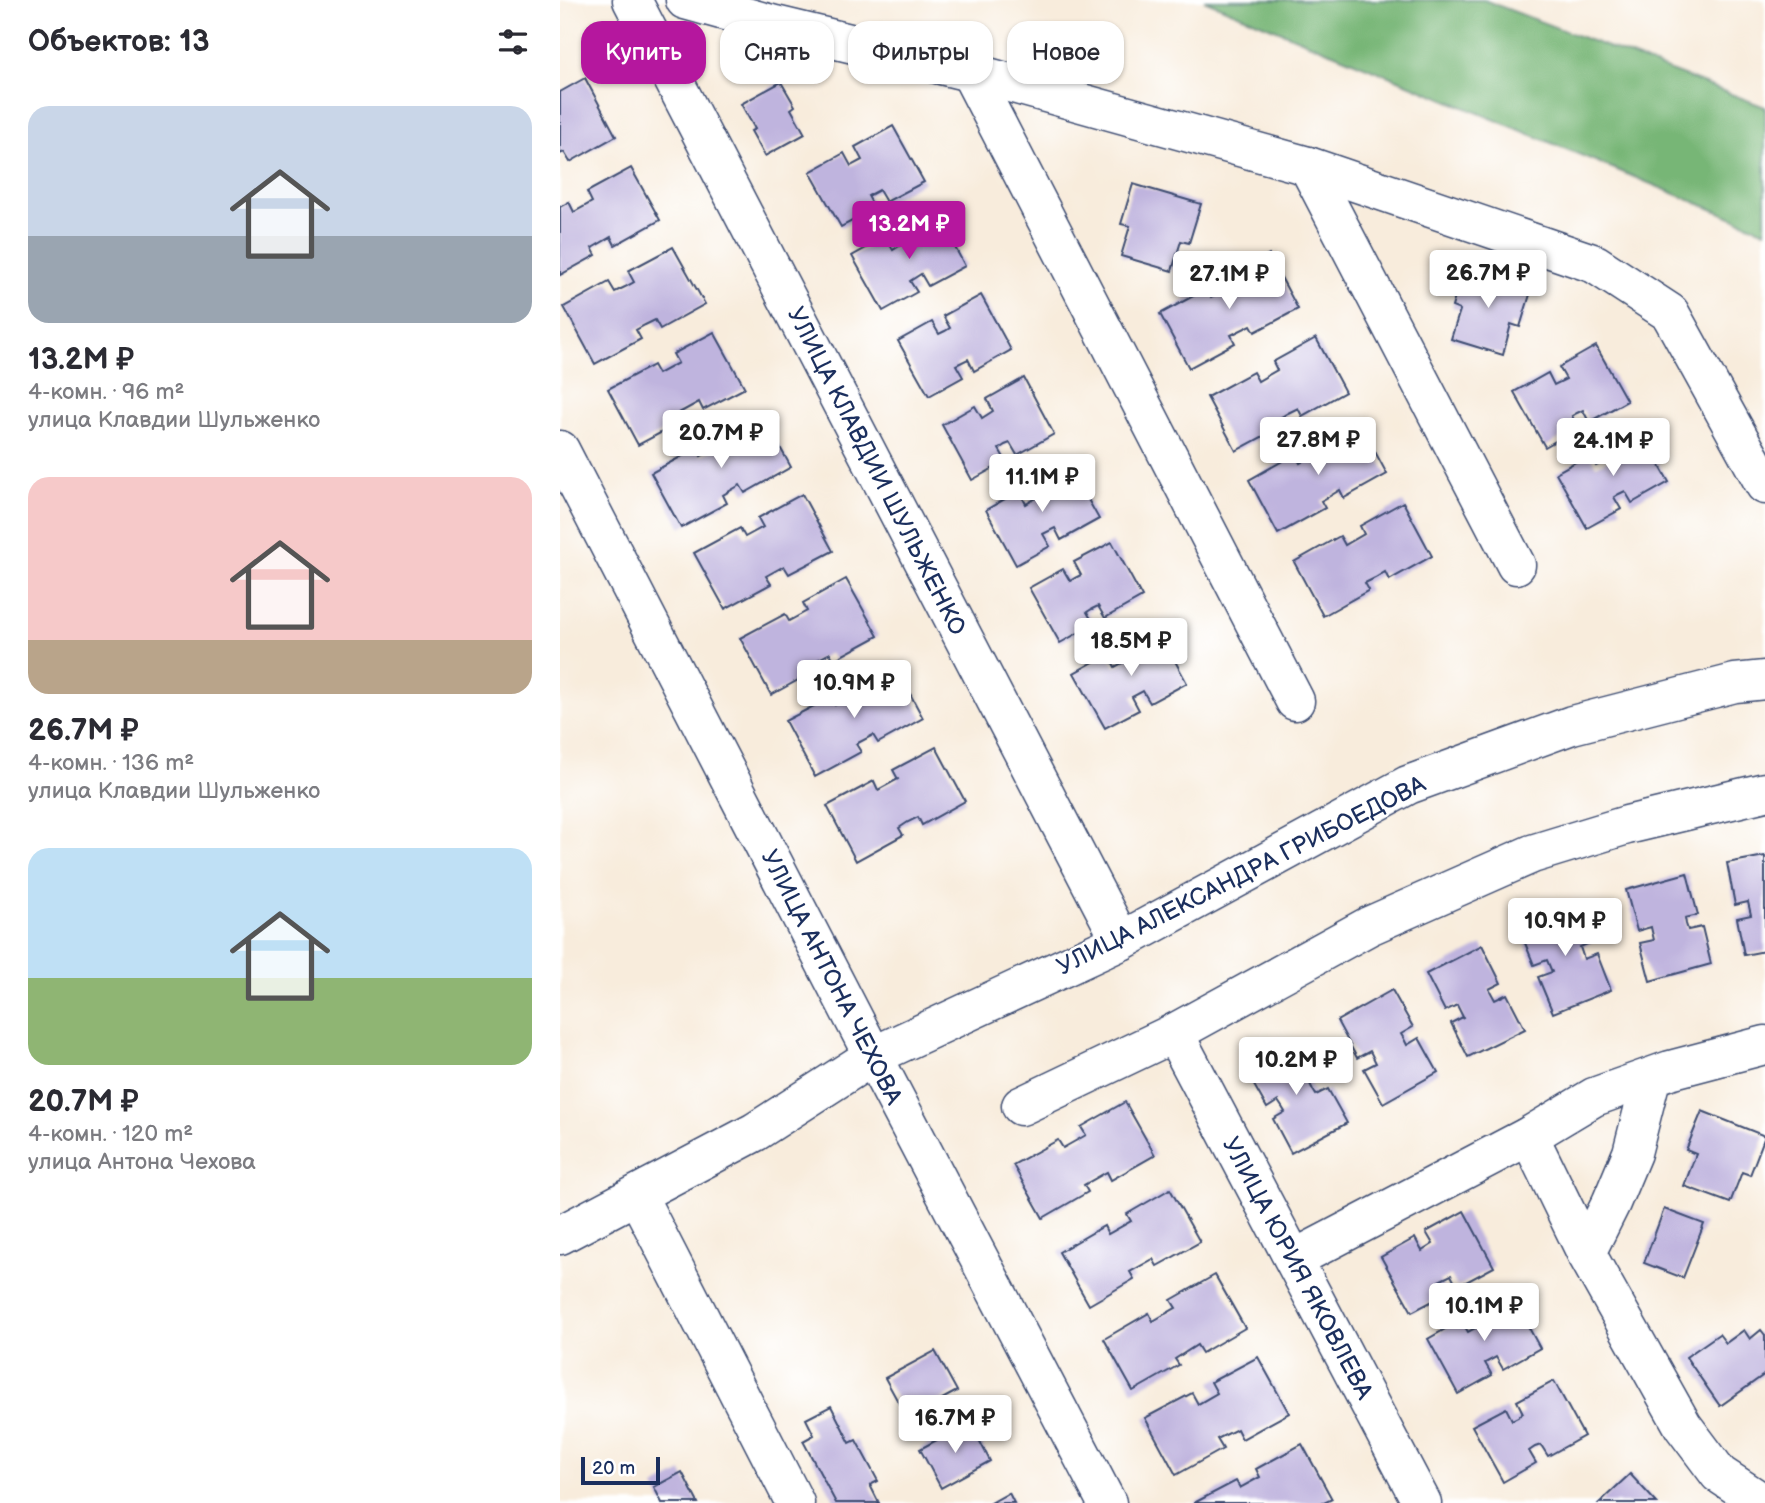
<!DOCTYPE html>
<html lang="ru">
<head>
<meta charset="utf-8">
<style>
  :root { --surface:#fff; --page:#f2f2f3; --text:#2b2b33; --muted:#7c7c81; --accent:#b5179e }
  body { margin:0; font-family:"Balsamiq Sans",sans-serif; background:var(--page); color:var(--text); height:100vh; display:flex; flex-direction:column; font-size:26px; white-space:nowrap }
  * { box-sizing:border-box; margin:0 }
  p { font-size:23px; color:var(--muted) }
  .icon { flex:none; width:38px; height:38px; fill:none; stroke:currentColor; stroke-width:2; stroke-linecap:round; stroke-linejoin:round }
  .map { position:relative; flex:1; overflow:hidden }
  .sheet { display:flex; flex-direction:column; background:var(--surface); width:560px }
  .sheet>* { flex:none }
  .guide { position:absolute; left:21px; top:21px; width:665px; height:63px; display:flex; gap:14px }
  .scale { position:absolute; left:21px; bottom:18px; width:79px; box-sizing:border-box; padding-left:7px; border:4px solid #1b2f5e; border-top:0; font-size:19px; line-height:24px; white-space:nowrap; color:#1b2f5e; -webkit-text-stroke:5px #fff; paint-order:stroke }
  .price { position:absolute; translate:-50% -60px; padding:0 16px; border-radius:7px; background:#fff; color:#222; font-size:23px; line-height:46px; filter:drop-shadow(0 2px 4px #0008) }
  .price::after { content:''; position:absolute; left:50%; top:42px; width:21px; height:16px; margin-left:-10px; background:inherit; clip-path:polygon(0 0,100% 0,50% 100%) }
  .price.active { background:var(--accent); color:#fff }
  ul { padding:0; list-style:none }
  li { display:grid; align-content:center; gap:14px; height:371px; padding:0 28px }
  li span { display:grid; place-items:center; height:217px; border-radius:21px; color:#555 }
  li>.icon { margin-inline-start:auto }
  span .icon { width:126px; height:126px; fill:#fffc; stroke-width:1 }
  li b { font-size:30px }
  h2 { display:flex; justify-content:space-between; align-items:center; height:84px; padding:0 28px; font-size:30px }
  .pill { padding:0 24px; border-radius:21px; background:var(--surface); box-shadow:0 2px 5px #0004; font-size:24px; line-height:63px }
  .pill.active { background:var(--accent); color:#fff }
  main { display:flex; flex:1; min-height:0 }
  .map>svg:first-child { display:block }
  .forest { fill:#77b676; stroke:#49726a; stroke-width:2 }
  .building { fill:#bfb4de }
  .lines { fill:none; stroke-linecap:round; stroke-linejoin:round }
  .minor-casing { stroke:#3c4b71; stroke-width:41 }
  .minor { stroke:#fff; stroke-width:38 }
  .labels { text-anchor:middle; stroke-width:5; stroke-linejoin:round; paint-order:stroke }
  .street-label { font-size:24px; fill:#1b2f5e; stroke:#fff }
</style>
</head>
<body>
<main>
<section class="sheet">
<h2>Объектов: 13<svg class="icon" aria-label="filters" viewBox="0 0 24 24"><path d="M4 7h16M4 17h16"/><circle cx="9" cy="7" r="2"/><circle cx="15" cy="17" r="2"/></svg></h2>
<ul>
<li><span style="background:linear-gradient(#c9d6e8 60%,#9aa5b1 0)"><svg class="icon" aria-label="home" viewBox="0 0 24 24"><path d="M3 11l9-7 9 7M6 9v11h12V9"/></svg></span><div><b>13.2M ₽</b><p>4-комн. · 96 m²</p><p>улица Клавдии Шульженко</p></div></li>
<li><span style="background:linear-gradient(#f6c9c9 75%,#b9a48a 0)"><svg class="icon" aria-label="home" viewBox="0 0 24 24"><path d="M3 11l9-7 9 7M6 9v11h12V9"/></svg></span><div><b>26.7M ₽</b><p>4-комн. · 136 m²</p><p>улица Клавдии Шульженко</p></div></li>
<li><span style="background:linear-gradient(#bfe0f5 60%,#8fb573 0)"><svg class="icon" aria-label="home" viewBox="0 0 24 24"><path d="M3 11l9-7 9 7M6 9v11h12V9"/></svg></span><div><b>20.7M ₽</b><p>4-комн. · 120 m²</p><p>улица Антона Чехова</p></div></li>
</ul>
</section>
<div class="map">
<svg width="1205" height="1503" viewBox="0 0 1205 1503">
  <rect width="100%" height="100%" fill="#fff"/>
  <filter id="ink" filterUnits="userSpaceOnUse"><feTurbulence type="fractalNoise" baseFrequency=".0143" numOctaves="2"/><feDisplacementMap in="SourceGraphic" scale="14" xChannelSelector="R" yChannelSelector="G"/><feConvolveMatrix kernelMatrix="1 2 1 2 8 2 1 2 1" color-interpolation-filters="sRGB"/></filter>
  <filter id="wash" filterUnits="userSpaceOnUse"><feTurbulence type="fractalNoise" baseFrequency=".00686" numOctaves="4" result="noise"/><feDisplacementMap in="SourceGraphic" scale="28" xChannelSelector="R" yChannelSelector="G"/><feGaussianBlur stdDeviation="1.57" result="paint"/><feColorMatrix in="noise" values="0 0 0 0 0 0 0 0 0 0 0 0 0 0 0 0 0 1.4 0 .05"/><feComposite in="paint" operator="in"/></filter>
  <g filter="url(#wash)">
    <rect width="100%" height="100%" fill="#f8ecdc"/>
    <path class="forest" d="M644,0h280l281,107v124z"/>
    <g id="blocks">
      <g class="building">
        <path d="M25,78l31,58 -46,26 -6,-10 -4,2v-62z"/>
        <path d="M221,82l14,24 -4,3 14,25 -40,22 -14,-25 4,-2 -14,-25z"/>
        <path d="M333,126l31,56 -38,20 -7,-12 -11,6 7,13 -34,18 -31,-55 34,-19 7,13 11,-6 -7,-13z"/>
        <path d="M71,168l29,52 -45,25 -4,-8 -19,11 4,7 -36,20v-68l9,-5 5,10 18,-10 -5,-10z"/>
        <path d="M573,184l68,20 -12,39 -8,-2 -9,30 -51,-15 9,-30 -9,-2z"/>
        <path d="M375,210l30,56 -37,20 -7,-12 -11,7 7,11 -34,19 -31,-55 34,-19 7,13 11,-7 -7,-12z"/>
        <path d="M113,247l32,57 -45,25 -5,-9 -10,5 -9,5 5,9 -46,25 -31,-57 45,-25 6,10 10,-5 9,-5 -6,-11z"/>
        <path d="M709,255l29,54 -43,23 -4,-7 -20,10 4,8 -46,25 -29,-54 46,-25 5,8 10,-5 9,-5 -5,-9z"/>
        <path d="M904,268l68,20 -12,39 -9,-3 -8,31 -52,-16 9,-29 -8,-3z"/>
        <path d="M421,295l30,55 -37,21 -6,-12 -12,6 7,12 -34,19 -31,-55 34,-19 7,12 6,-3 5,-3 -7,-12z"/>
        <path d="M154,332l31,56 -42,22 -4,-8 -20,11 4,8 -45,24 -30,-56 45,-24 5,9 20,-11 -5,-9z"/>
        <path d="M756,338l29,54 -43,24 -4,-8 -10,5 -10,6 4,7 -46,25 -29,-54 46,-25 5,9 19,-11 -4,-8z"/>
        <path d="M1036,346l31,55 -38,21 -6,-12 -6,3 -5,3 6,12 -33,19 -31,-55 34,-19 6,12 12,-6 -7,-12z"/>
        <path d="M464,378l30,56 -37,21 -7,-12 -5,2 -6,4 7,12 -34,19 -30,-55 33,-19 7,12 11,-7 -6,-12z"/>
        <path d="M201,413l30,54 -46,26 -5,-8 -17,10 4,8 -46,25 -30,-55 46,-25 4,8 18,-10 -4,-8z"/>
        <path d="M798,420l29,54 -43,24 -4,-8 -10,6 -9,5 4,7 -47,26 -29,-54 46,-26 5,9 19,-11 -4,-8z"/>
        <path d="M1078,427l31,55 -37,21 -7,-12 -6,3 -5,3 7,12 -34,19 -31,-55 34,-19 6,12 12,-6 -7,-12z"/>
        <path d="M508,464l31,55 -38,21 -6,-12 -12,6 7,12 -34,19 -30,-55 33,-19 7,13 12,-7 -8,-12z"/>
        <path d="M242,494l31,57 -44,23 -5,-8 -18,10 5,8 -46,25 -31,-56 46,-25 5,9 18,-10 -5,-9z"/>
        <path d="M843,502l29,54 -43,24 -4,-8 -10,6 -10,5 4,7 -46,26 -29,-54 46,-26 5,9 19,-11 -4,-8z"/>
        <path d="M552,542l30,55 -37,21 -7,-12 -6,3 -5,3 7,12 -34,19 -31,-55 34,-19 7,12 5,-3 6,-3 -7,-13z"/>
        <path d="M286,579l32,57 -44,24 -4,-7 -18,10 4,7 -45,25 -31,-57 45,-24 4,7 18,-10 -4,-8z"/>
        <path d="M597,628l30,55 -37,20 -7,-12 -11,6 7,13 -34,18 -31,-55 34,-19 7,13 11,-6 -7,-13z"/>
        <path d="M333,662l30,56 -45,25 -5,-8 -17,9 5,8 -46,25 -30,-56 46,-24 4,8 8,-5 9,-4 -5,-9z"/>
        <path d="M376,747l29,54 -43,24 -4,-8 -10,5 -9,6 4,7 -47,26 -29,-55 47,-25 4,9 20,-11 -5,-9z"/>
        <path d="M1205,856v95l-21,4 -7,-37 14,-3 -3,-13 -13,3 -8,-42z"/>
        <path d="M1127,873l11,42 -13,3 1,6 2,6 14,-3 9,37 -61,17 -10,-38 14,-3 -3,-13 -14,4 -11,-41z"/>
        <path d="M1017,903l15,39 -12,5 4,12 13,-5 14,36 -58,23 -15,-36 14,-5 -5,-12 -13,5 -16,-39z"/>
        <path d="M922,945l19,38 -12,6 6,11 12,-6 18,35 -57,28 -17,-34 12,-6 -6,-12 -12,6 -19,-37z"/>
        <path d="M832,990l21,37 -12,7 3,5 3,6 12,-7 19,34 -55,31 -19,-34 12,-6 -6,-12 -13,7 -20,-37z"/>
        <path d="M741,1040l21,37 -12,7 3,6 3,5 12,-6 19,34 -56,30 -18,-34 12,-7 -3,-5 -4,-6 -11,7 -21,-37z"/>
        <path d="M565,1102l30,53 -44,25 -4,-8 -23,13 4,7 -45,26 -30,-53 45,-25 5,8 23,-13 -5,-8z"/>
        <path d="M1142,1111l63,25 -15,39 -8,-3 -12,31 -46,-17 12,-32 -10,-4z"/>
        <path d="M610,1189l30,53 -43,24 -4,-7 -23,13 4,7 -45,26 -30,-53 45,-26 4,8 23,-13 -4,-7z"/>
        <path d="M1104,1209l40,15 -21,54 -39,-15z"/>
        <path d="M904,1211l30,56 -37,20 -6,-12 -12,6 7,13 -34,18 -31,-55 34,-19 7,13 11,-7 -7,-12z"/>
        <path d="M655,1275l30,53 -43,25 -5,-8 -22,14 4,6 -46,26 -29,-52 45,-26 4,8 12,-7 11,-6 -5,-8z"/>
        <path d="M950,1293l30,55 -37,21 -7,-12 -11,6 7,12 -34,19 -30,-55 33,-19 7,12 11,-6 -6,-12z"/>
        <path d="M1184,1330l6,9 11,-9 4,5v39l-45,32 -34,-49 33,-23 7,9z"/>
        <path d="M375,1351l22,40 -50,27 -22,-40z"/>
        <path d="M698,1357l31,56 -47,26 -5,-10 -20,10 6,10 -47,26 -31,-57 47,-25 6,11 19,-11 -6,-11z"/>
        <path d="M994,1381l30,55 -36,20 -7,-11 -6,2 -6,4 7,12 -33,19 -31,-56 34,-18 6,12 6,-3 5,-4 -6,-12z"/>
        <path d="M271,1406l19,37 6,-3 22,41 -8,4 9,18h-43l-33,-62 11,-6 -8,-16z"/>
        <path d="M410,1422l20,39 -49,27 -21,-39z"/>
        <path d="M742,1444l30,55 -8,4h-130l42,-22 4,7 20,-11 -4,-8z"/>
        <path d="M122,1472l16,31h-36l-8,-16z"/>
        <path d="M1070,1474l27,29h-58z"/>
        <path d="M449,1493l5,10h-23z"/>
      </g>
    </g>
  </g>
  <g filter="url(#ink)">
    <use href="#blocks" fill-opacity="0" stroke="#3c4b71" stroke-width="2"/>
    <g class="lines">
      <defs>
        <g id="minor">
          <path d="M72,0l489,941"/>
          <path d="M125,0l90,25 195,47 338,94 287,98 75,49 95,172"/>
          <path d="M410,72l325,629"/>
          <path d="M748,166l208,399"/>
          <path d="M0,450l313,606 234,447"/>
          <path d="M614,1033l248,470"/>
          <path d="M461,1106l153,-73 195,-107 163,-72 95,-29 138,-33"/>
          <path d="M969,1136l57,117 97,173 36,48 44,29"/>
          <path d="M77,1195l158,308"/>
          <path d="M0,1235l195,-103 118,-76 248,-115 287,-156 164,-60 163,-42 30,-3"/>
          <path d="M1026,1253l25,-50 21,-50 19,-74"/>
          <path d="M734,1259l235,-123 65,-39 76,-27 95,-25"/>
        </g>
      </defs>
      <use href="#minor" class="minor-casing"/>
      <use href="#minor" class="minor"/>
    </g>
  </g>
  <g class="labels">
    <g class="street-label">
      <text transform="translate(317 471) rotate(63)" y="8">УЛИЦА КЛАВДИИ ШУЛЬЖЕНКО</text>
      <text transform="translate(681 875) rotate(-27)" y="8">УЛИЦА АЛЕКСАНДРА ГРИБОЕДОВА</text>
      <text transform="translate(272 977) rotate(63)" y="8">УЛИЦА АНТОНА ЧЕХОВА</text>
      <text transform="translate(738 1268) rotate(62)" y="8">УЛИЦА ЮРИЯ ЯКОВЛЕВА</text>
    </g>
  </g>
</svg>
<div class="scale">20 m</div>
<b class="price active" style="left:349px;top:261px">13.2M ₽</b>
<b class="price" style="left:928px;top:310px">26.7M ₽</b>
<b class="price" style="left:669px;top:311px">27.1M ₽</b>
<b class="price" style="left:161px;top:470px">20.7M ₽</b>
<b class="price" style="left:758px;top:477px">27.8M ₽</b>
<b class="price" style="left:1053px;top:478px">24.1M ₽</b>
<b class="price" style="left:482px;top:514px">11.1M ₽</b>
<b class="price" style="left:571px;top:678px">18.5M ₽</b>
<b class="price" style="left:294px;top:720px">10.9M ₽</b>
<b class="price" style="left:1005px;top:958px">10.9M ₽</b>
<b class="price" style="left:736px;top:1097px">10.2M ₽</b>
<b class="price" style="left:924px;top:1343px">10.1M ₽</b>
<b class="price" style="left:395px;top:1455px">16.7M ₽</b>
<div class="guide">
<a class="pill active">Купить</a>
<a class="pill">Снять</a>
<a class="pill">Фильтры</a>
<a class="pill">Новое</a>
</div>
</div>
</main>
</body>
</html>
